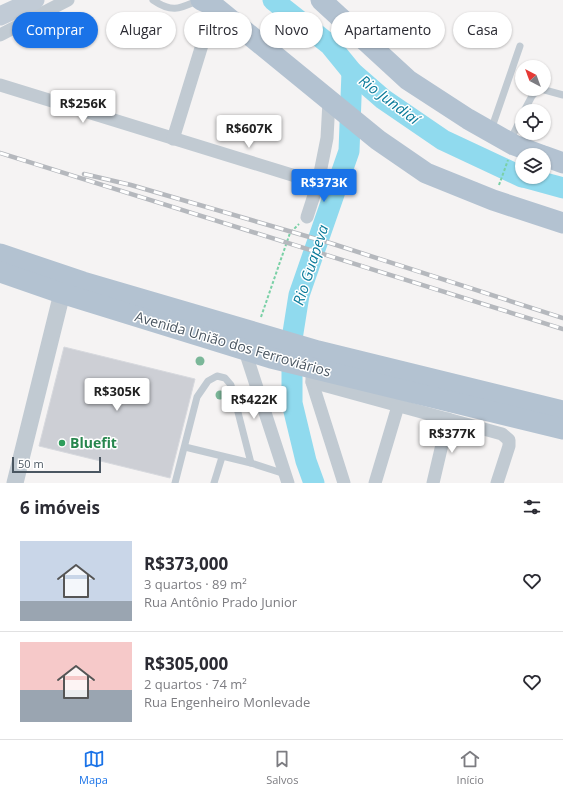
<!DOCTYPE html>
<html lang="pt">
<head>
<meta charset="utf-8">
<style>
  :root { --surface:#fff; --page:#f2f2f3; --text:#2b2b33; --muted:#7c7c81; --line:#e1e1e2; --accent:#1a73e8 }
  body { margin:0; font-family:"Open Sans",sans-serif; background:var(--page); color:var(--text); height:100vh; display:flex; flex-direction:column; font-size:15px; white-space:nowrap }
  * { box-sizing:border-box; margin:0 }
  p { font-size:13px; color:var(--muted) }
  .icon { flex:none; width:22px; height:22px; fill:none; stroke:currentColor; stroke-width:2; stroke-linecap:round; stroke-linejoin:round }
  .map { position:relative; height:483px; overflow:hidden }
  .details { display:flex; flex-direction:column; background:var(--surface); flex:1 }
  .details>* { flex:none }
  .hud { position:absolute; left:12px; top:12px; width:539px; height:36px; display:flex; gap:8px }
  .needle { width:26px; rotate:319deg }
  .buttons { position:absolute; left:515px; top:60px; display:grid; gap:8px }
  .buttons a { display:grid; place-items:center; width:36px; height:36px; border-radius:50%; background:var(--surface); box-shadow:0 1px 3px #0004; font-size:20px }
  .scale { position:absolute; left:12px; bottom:10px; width:89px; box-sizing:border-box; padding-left:4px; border:2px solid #4a5661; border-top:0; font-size:11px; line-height:14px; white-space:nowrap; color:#4a5661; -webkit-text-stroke:3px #fff; paint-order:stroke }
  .price { position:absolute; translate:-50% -34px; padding:0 9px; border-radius:4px; background:#fff; color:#222; font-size:13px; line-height:26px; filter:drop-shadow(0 1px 2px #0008) }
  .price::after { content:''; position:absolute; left:50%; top:24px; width:12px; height:9px; margin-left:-6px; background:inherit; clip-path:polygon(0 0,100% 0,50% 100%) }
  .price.active { background:var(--accent); color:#fff }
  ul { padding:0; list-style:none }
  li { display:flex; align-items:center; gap:12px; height:100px; padding:0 20px }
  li+li { border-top:1px solid var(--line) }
  li span { display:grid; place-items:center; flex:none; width:112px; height:80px; border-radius:0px; color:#555 }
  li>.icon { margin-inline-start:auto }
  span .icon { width:48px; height:48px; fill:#fffc; stroke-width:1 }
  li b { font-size:17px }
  h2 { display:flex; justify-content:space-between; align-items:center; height:48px; padding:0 20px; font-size:17px }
  .chip { padding:0 14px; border-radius:18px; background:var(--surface); box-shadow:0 1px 3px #0004; font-size:14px; line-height:36px }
  .chip.active { background:var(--accent); color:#fff }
  .menu { display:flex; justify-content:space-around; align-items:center; height:56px; border-top:1px solid var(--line); background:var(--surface); font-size:11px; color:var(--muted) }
  .menu a { display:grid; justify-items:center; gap:2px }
  .menu .active { color:var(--accent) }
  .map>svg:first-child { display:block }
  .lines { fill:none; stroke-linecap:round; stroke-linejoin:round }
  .river { stroke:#90daee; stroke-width:21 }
  .building { fill:#cdcfd5; stroke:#d7d9de }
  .path { stroke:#7ad0a6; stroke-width:2; stroke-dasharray:3 2; stroke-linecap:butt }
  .service { stroke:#c1cad2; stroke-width:7 }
  .minor { stroke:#c1cad2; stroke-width:13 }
  .tertiary { stroke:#c1cad2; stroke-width:17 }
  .secondary { stroke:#c1cbd6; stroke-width:19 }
  .primary { stroke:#b3c2d1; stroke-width:21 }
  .rail-casing { stroke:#b5b8bd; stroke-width:4.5 }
  .rail { stroke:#fff; stroke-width:3; stroke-dasharray:9; stroke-linecap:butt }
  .tree { fill:#7bb799 }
  .leisure-dot { fill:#2e9e5b; stroke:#fff; stroke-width:1.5 }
  .labels { text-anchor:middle; stroke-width:3; stroke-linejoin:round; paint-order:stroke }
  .street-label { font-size:14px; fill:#4a5661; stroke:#fff }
  .leisure-label { font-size:14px; font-weight:bold; fill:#27864d; stroke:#fff; text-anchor:start }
  .water-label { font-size:15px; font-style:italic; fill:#0c7c9b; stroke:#fff }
</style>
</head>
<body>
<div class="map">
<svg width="563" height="483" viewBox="0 0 563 483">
  <rect width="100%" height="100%" fill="#f5f3f3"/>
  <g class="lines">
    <g class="river">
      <path d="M273,0l57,45 22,27 31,27 60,41 79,37"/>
      <path d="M523,177l40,11"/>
      <path d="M314,483l-8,-22 -14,-58v-64l7,-44 50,-144 3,-79"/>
    </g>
  </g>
  <path class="building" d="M64,347l131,32 -25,99 -131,-32z"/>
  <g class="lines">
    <g class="path">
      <path d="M499,185l9,-25"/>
      <path d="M261,317l29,-84 9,-9"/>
    </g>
    <g class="service">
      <path d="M153,0c19,13 26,9 46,0"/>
      <path d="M541,89l22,6"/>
      <path d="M524,111l8,-15 7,-7"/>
      <path d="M491,130l29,-84"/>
      <path d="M510,141l12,-25"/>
      <path d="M185,447l66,16 34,11"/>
      <path d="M175,483l22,-86 11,-16 9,-5 8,2 6,7 20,78"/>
      <path d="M214,483l8,-26"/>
    </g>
    <g class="minor">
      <path d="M0,35l68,-35"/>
      <path d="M0,85l318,98"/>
      <path d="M173,139l41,-133"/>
      <path d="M307,217l11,-34 9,-45 2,-37"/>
      <path d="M244,348l44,135"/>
      <path d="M312,376v6l32,101"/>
      <path d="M312,382l190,52 7,6v6l-12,37"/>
      <path d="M375,483l23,-77"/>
      <path d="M433,483l15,-64"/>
    </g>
    <path class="tertiary" d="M15,483l50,-202"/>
    <path class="secondary" d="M0,16l35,-16"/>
    <g class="primary">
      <path d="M201,0l13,6 164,134 48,33 67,27 70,23"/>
      <path d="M321,0l87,80 60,39 46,26 27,10"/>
      <path d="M544,156l19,7"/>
      <path d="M0,254l83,28 235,69 245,60"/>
      <path d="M0,272l61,21 210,65 292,71"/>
    </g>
    <defs>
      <g id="rail">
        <path d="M0,153l563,176"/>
        <path d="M84,174l47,11 199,58 233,75"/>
      </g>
    </defs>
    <use href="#rail" class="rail-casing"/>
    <use href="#rail" class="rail"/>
  </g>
  <g class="tree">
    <circle cx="200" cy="361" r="4.5"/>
    <circle cx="220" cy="395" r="4.5"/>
  </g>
  <circle class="leisure-dot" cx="62" cy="443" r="4"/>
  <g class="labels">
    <g class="street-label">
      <text transform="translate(233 344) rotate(16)" y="5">Avenida União dos Ferroviários</text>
    </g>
    <g class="leisure-label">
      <text x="70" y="448">Bluefit</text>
    </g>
    <g class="water-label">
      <text transform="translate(389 100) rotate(37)" y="5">Rio Jundiaí</text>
      <text transform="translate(311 265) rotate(-72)" y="5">Rio Guapeva</text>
    </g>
  </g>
</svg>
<div class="buttons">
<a><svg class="needle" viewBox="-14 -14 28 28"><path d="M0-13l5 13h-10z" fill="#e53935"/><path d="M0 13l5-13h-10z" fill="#7c7c81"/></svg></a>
<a><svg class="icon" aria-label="locate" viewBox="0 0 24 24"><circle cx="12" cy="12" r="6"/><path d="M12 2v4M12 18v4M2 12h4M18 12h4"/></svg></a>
<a><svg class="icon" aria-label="layers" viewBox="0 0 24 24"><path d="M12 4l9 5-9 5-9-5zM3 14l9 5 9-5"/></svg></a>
</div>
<div class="scale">50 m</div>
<b class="price" style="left:83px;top:124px">R$256K</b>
<b class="price" style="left:249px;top:149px">R$607K</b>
<b class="price active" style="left:324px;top:203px">R$373K</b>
<b class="price" style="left:117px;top:412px">R$305K</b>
<b class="price" style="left:254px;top:420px">R$422K</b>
<b class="price" style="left:452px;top:454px">R$377K</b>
<div class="hud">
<a class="chip active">Comprar</a>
<a class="chip">Alugar</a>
<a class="chip">Filtros</a>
<a class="chip">Novo</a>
<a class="chip">Apartamento</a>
<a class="chip">Casa</a>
</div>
</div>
<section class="details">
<h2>6 imóveis<svg class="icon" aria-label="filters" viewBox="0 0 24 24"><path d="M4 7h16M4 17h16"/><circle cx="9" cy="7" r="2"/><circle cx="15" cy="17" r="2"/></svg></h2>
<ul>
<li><span style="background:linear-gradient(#c9d6e8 75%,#9aa5b1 0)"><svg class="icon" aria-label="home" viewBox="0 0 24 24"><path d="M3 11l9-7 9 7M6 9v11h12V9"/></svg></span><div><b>R$373,000</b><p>3 quartos · 89 m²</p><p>Rua Antônio Prado Junior</p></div><svg class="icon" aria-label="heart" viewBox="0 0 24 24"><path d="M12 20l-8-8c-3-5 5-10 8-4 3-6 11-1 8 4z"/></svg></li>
<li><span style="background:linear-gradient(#f6c9c9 60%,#9aa5b1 0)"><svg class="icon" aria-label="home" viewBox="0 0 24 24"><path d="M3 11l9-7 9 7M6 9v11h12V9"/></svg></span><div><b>R$305,000</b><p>2 quartos · 74 m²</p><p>Rua Engenheiro Monlevade</p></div><svg class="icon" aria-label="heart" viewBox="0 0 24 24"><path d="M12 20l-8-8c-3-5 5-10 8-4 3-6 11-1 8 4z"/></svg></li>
</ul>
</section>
<nav class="menu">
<a class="active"><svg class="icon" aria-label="map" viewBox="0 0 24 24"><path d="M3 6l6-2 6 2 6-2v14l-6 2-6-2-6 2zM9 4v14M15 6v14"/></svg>Mapa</a>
<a><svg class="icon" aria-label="saved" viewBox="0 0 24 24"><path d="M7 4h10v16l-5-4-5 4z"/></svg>Salvos</a>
<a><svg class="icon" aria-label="home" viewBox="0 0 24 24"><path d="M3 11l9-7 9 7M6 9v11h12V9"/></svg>Início</a>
</nav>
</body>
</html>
